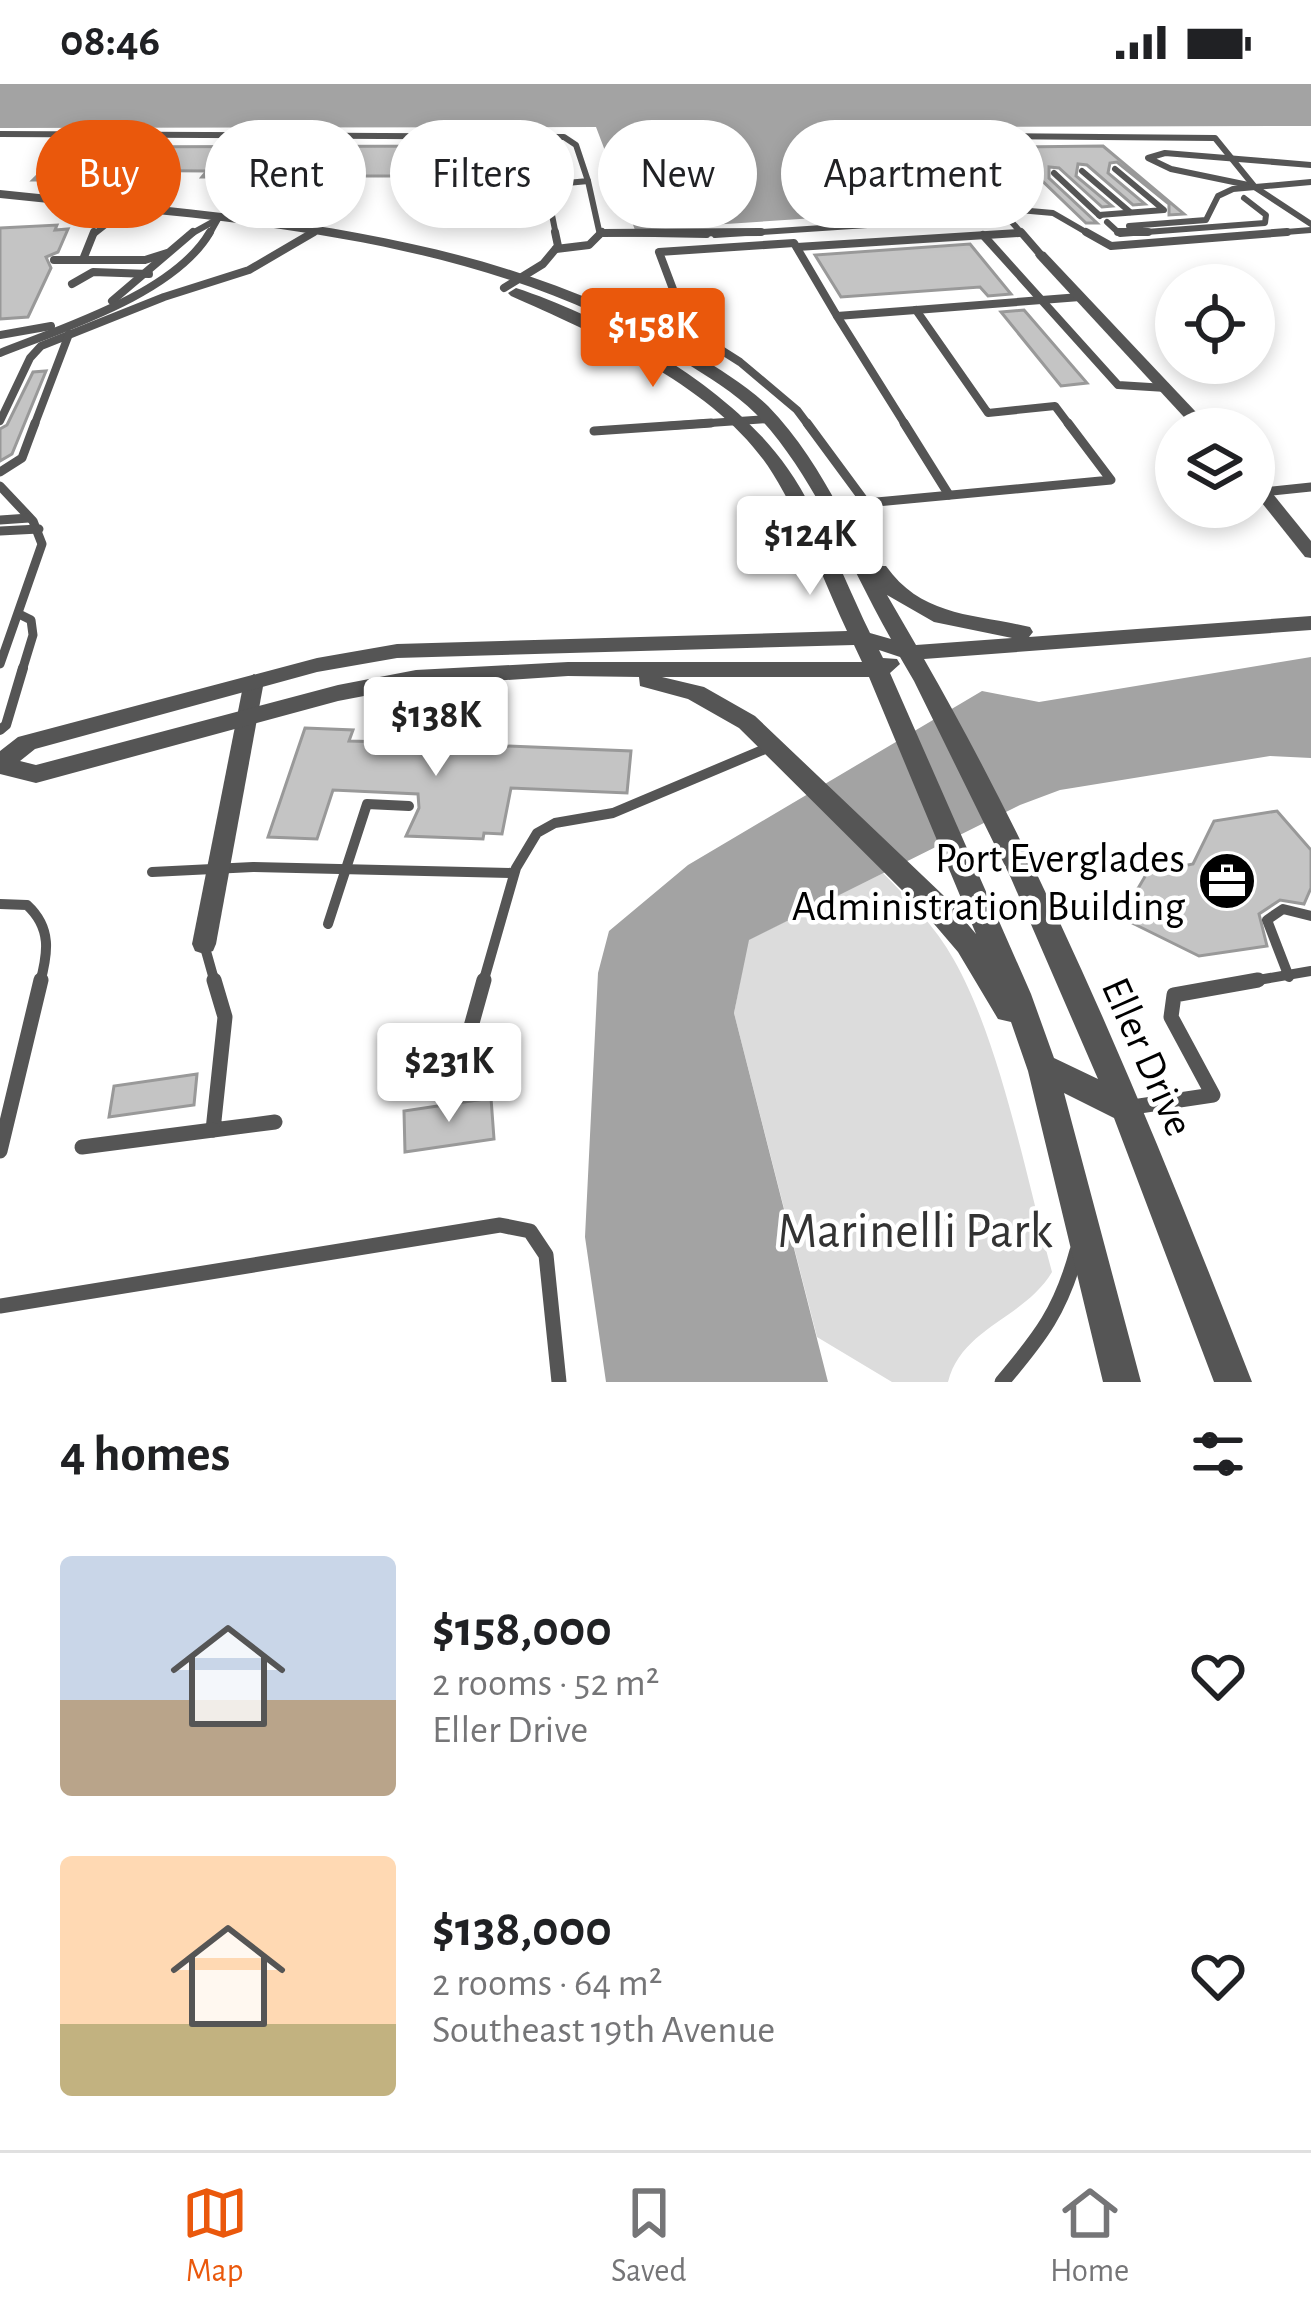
<!DOCTYPE html>
<html lang="en">
<head>
<meta charset="utf-8">
<style>
  :root { --surface:#fff; --page:#f2f2f2; --text:#202124; --muted:#757577; --line:#e0e0e0; --accent:#ea580c }
  body { margin:0; font-family:"Alegreya Sans",sans-serif; background:var(--page); color:var(--text); height:100vh; display:flex; flex-direction:column; font-size:45px; white-space:nowrap }
  * { box-sizing:border-box; margin:0 }
  p { font-size:39px; color:var(--muted) }
  .icon { flex:none; width:66px; height:66px; fill:none; stroke:currentColor; stroke-width:2; stroke-linecap:round; stroke-linejoin:round }
  .map { position:relative; height:1298px; overflow:hidden }
  .drawer { display:flex; flex-direction:column; background:var(--surface); flex:1 }
  .drawer>* { flex:none }
  .guide { position:absolute; left:36px; top:36px; width:1239px; height:108px; display:flex; gap:24px }
  .controls { position:absolute; left:1155px; top:180px; display:grid; gap:24px }
  .controls a { display:grid; place-items:center; width:120px; height:120px; border-radius:50%; background:var(--surface); box-shadow:0 6px 18px #0003; font-size:60px }
  .price { position:absolute; translate:-50% -102px; padding:0 27px; border-radius:12px; background:#fff; color:#222; font-size:39px; line-height:78px; filter:drop-shadow(0 3px 6px #0008) }
  .price::after { content:''; position:absolute; left:50%; top:72px; width:36px; height:27px; margin-left:-18px; background:inherit; clip-path:polygon(0 0,100% 0,50% 100%) }
  .price.on { background:var(--accent); color:#fff }
  ul { padding:0; list-style:none }
  li { display:flex; align-items:center; gap:36px; height:300px; padding:0 60px }
  li span { display:grid; place-items:center; flex:none; width:336px; height:240px; border-radius:12px; color:#555 }
  li>.icon { margin-inline-start:auto }
  span .icon { width:144px; height:144px; fill:#fffc; stroke-width:1 }
  li b { font-size:51px }
  h2 { display:flex; justify-content:space-between; align-items:center; height:144px; padding:0 60px; font-size:51px }
  .tag { padding:0 42px; border-radius:54px; background:var(--surface); box-shadow:0 6px 18px #0003; font-size:42px; line-height:108px }
  .tag.on { background:var(--accent); color:#fff }
  .status { display:flex; justify-content:space-between; align-items:center; height:84px; padding:0 60px; background:var(--surface); direction:ltr }
  .status svg { height:33px; fill:currentColor }
  .tabs { display:flex; justify-content:space-around; align-items:center; height:168px; border-top:3px solid var(--line); background:var(--surface); font-size:33px; color:var(--muted) }
  .tabs a { display:grid; justify-items:center; gap:6px }
  .tabs .on { color:var(--accent) }
  .map>svg:first-child { display:block }
  .green { fill:#dcdcdc }
  .water { fill:#a3a3a3 }
  .building { fill:#c4c4c4; stroke:#999; stroke-width:3 }
  .lines { fill:none; stroke-linecap:round; stroke-linejoin:round }
  .path { stroke:#777; stroke-width:3; stroke-dasharray:1.5 3; stroke-linecap:butt }
  .service-far4 { stroke:#555; stroke-width:6 }
  .service-far3 { stroke:#555; stroke-width:8 }
  .service-far2 { stroke:#555; stroke-width:9 }
  .service-far1 { stroke:#555; stroke-width:10 }
  .service { stroke:#555; stroke-width:15 }
  .minor { fill:#555; fill-rule:evenodd }
  .tertiary { fill:#555; fill-rule:evenodd }
  .service-bridge-far1 { stroke:#555; stroke-width:6 }
  .service-bridge { stroke:#555; stroke-width:8 }
  .labels { text-anchor:middle; stroke-width:9; stroke-linejoin:round; paint-order:stroke }
  .poi-label { font-size:42px; fill:#000; stroke:#fff; text-anchor:end }
  .street-label { font-size:42px; fill:#000; stroke:#fff }
  .near-park-label { font-size:51px; fill:#333; stroke:#fff }
</style>
</head>
<body>
<div class="status"><b>08:46</b><svg viewBox="0 0 49 12"><path d="M0 12V9h3v3zM5 12V6h3v6zM10 12V3h3v9zM15 12V0h3v12zM26 1h20v11H26zM47 4h2v5h-2z"/></svg></div>
<div class="map">
<svg width="1311" height="1298" viewBox="0 0 1311 1298">
  <rect width="100%" height="100%" fill="#fff"/>
  <path class="green" d="M883,789c26,27 52,53 71,87 46,81 73,220 98,312 -28,47 -90,55 -104,110h-56l-75,-45 -83,-324 14,-73z"/>
  <g class="water">
    <path d="M0,0h1311v42l-414,1 70,81 -332,22 -39,-103 -596,1z"/>
    <path d="M1311,573v101l-41,-2 -210,34 -40,15 -271,135 -15,73 94,369h-222l-21,-145 13,-264 11,-42 79,-66 294,-174 57,11z"/>
  </g>
  <g class="building">
    <path d="M532,62l10,4 -1,4h12l-3,19h-12l-13,9h-30l3,-12h-103l-3,6h-51l3,-6h-86l-4,7h-52l5,-6 -133,-1 -8,10h-33l27,-27 16,-6z"/>
    <path d="M1103,62l81,68 -15,1v-11l-52,-42 -7,1 -2,10 37,31 -12,1 -46,-40 -9,-1 -2,12 36,30 -10,1 -43,-39 -10,-1v11l48,45h-11l-79,-76z"/>
    <path d="M57,141l-2,5 13,-1 -10,23 -12,5 5,11 -23,49 -28,2v-91z"/>
    <path d="M970,160l41,50 -23,2 -8,-9 -139,10 -26,-42z"/>
    <path d="M1024,226l63,73 -26,3 -60,-74z"/>
    <path d="M46,287l-34,83 -12,7v-32l7,-4 26,-53z"/>
    <path d="M305,644l48,2 -4,11 38,1 2,-8 76,1 18,1 -2,9 150,6 -4,42 -116,-5 -9,46 -18,-1 -1,6 -77,-3 13,-28 -1,-14 -85,-4 -16,49 -49,-2z"/>
    <path d="M1277,727l34,39v38l-7,16 -24,-4 -21,14 8,32 -68,10 -73,-36 -3,-6 24,-41 46,-9 21,-43z"/>
    <path d="M197,990l-3,31 -85,12 5,-31z"/>
    <path d="M491,1014l3,41 -89,13 -1,-41z"/>
  </g>
  <g class="lines">
    <path class="path" d="M432,86l2,19"/>
    <g class="service-far4">
      <path d="M0,50l564,3 12,8 12,36 -42,4 10,50"/>
      <path d="M1311,81l-146,-12 -17,5 23,11 82,17 58,38"/>
      <path d="M1082,87l48,41"/>
      <path d="M1054,89l46,43"/>
      <path d="M588,97l12,54"/>
      <path d="M996,124l57,5 38,22"/>
      <path d="M1099,131l65,-5 -49,-41"/>
      <path d="M1129,142l77,-6 12,-24 15,-7 78,-7"/>
      <path d="M602,149l105,2"/>
      <path d="M93,151l19,-15"/>
      <path d="M189,151l29,-16"/>
      <path d="M209,151l9,-16"/>
      <path d="M309,151l7,-4"/>
      <path d="M715,151l288,-19"/>
      <path d="M989,151l30,-2"/>
      <path d="M1023,151l-79,-91 29,-8 242,2 39,48"/>
      <path d="M1250,151l61,-5"/>
    </g>
    <g class="service-far3">
      <path d="M1021,148l20,23"/>
      <path d="M1086,148l25,14 176,-14"/>
      <path d="M602,149l159,-1"/>
      <path d="M983,151l135,150 48,3"/>
      <path d="M797,163l222,-14"/>
      <path d="M556,165l33,-4 13,-13"/>
      <path d="M84,173l10,-25"/>
      <path d="M54,176h91l22,-7"/>
      <path d="M72,200l21,-12 56,2"/>
      <path d="M504,204l39,-24 15,-18 -3,-14"/>
      <path d="M112,217l81,-69"/>
      <path d="M916,226l72,103 67,-7 15,20"/>
      <path d="M916,226l164,-13"/>
      <path d="M837,232l69,110"/>
      <path d="M0,251l51,-9"/>
      <path d="M0,269c63,-25 175,-60 210,-121"/>
      <path d="M0,337l30,-63 11,-12 123,-49 85,-27 65,-38"/>
      <path d="M34,342l35,-92"/>
      <path d="M667,342l102,-7"/>
      <path d="M809,342l-12,-16 -57,-48 -52,-33 -29,-77 135,-9 43,73 79,-6"/>
    </g>
    <g class="service-far2">
      <path d="M807,339l59,80 245,-23 -43,-57"/>
      <path d="M904,339l45,72"/>
      <path d="M594,347l117,-8"/>
      <path d="M0,388l22,-14 13,-35"/>
      <path d="M0,402l33,35 9,23 -42,120"/>
      <path d="M1263,408l48,-5"/>
      <path d="M0,436l29,-2"/>
      <path d="M0,447l39,-2"/>
      <path d="M19,530l12,6 2,15 -11,36"/>
    </g>
    <g class="service-far1">
      <path d="M0,646l6,-5 17,-57"/>
      <path d="M152,788l101,-5 261,6"/>
      <path d="M0,820l27,1c25,23 21,48 13,78"/>
      <path d="M328,840l39,-120 42,2"/>
      <path d="M204,860l11,39"/>
      <path d="M1289,893l-22,-57 16,-11 28,7"/>
      <path d="M483,899l33,-115 21,-35 18,-10 58,-10 159,-67"/>
      <path d="M1241,899l70,-12"/>
    </g>
    <g class="service">
      <path d="M214,896l11,37 -12,113 62,-8"/>
      <path d="M467,957l17,-61"/>
      <path d="M1126,1024l87,-13 -42,-78 3,-22 84,-15"/>
      <path d="M82,1063l131,-17"/>
      <path d="M0,1067l41,-171"/>
      <path d="M0,1222l500,-81 30,6 16,24 13,127"/>
      <path d="M1002,1298c39,-46 59,-72 75,-131"/>
    </g>
    <g class="minor">
      <path d="M1041,167l4,1 167,177h-17l-158,-171 -2,-3z"/>
      <path d="M1254,393l6,1 51,63v17l-6,-1 -51,-64z"/>
      <path d="M254,590l10,7 -48,263 -3,7 -9,3 -9,-3 -3,-7 52,-263z"/>
    </g>
    <path class="tertiary" d="M0,106c234,25 488,35 694,163 26,17 52,32 74,53 45,46 72,105 103,160h15c36,51 89,48 144,61l3,5 -4,5 282,-21v14l-387,29c132,230 232,477 328,723h-38l-100,-264 -50,-25 77,289h-38l-75,-311 -17,-49 -13,-3 -40,-67 -35,-41 -184,-183 -51,-29 -48,-13 -1,-9 -71,-1 -152,10 -78,15 -302,82 -36,-9v-23l18,-14 299,-79 80,-14 450,-13c-24,-51 -44,-109 -74,-157 -51,-84 -176,-140 -262,-178l-3,-3 8,-5c94,31 216,99 272,181 31,44 58,115 82,164l21,6c-42,-74 -76,-163 -135,-225 -22,-22 -48,-37 -73,-53 -202,-129 -452,-138 -683,-163zM887,511l47,27 78,16 -96,7zM854,561l8,17h-294l-152,8 -78,15 -302,80 -16,-4 15,-12 282,-77 80,-14zM879,566l21,7 14,24 96,195 88,203 -44,-21 -23,-64 -141,-321 10,-9 -3,-5 -14,-1zM662,593h207l107,257 -33,-39 -188,-179 -51,-29z"/>
    <path class="service-bridge-far1" d="M1107,138l13,12 145,-11 1,-8 -22,-17"/>
    <path class="service-bridge" d="M1118,148h30"/>
  </g>
  <defs>
    <symbol id="office-disc" viewBox="-11 -11 22 22"><circle r="9.5" fill="#000" stroke="#fff"/><path d="M-6-3h4V-5.5h4V-3h4V5H-6ZM-1-4.5V-3h2v-1.5ZM-6 0V1H6V0Z" fill="#fff"/></symbol>
  </defs>
  <g fill-rule="evenodd">
    <use href="#office-disc" x="1194" y="764" width="66" height="66"/>
  </g>
  <g class="labels">
    <g class="poi-label">
      <text x="1185" y="788">Port Everglades<tspan x="1185" dy="48">Administration Building</tspan></text>
    </g>
    <g class="street-label">
      <text transform="translate(1149 972) rotate(66)" y="15">Eller Drive</text>
    </g>
    <g class="near-park-label">
      <text x="915" y="1163">Marinelli Park</text>
    </g>
  </g>
</svg>
<div class="controls">
<a><svg class="icon" aria-label="locate" viewBox="0 0 24 24"><circle cx="12" cy="12" r="6"/><path d="M12 2v4M12 18v4M2 12h4M18 12h4"/></svg></a>
<a><svg class="icon" aria-label="layers" viewBox="0 0 24 24"><path d="M12 4l9 5-9 5-9-5zM3 14l9 5 9-5"/></svg></a>
</div>
<b class="price on" style="left:653px;top:306px">$158K</b>
<b class="price" style="left:810px;top:514px">$124K</b>
<b class="price" style="left:436px;top:695px">$138K</b>
<b class="price" style="left:449px;top:1041px">$231K</b>
<div class="guide">
<a class="tag on">Buy</a>
<a class="tag">Rent</a>
<a class="tag">Filters</a>
<a class="tag">New</a>
<a class="tag">Apartment</a>
</div>
</div>
<section class="drawer">
<h2>4 homes<svg class="icon" aria-label="filters" viewBox="0 0 24 24"><path d="M4 7h16M4 17h16"/><circle cx="9" cy="7" r="2"/><circle cx="15" cy="17" r="2"/></svg></h2>
<ul>
<li><span style="background:linear-gradient(#c9d6e8 60%,#b9a48a 0)"><svg class="icon" aria-label="home" viewBox="0 0 24 24"><path d="M3 11l9-7 9 7M6 9v11h12V9"/></svg></span><div><b>$158,000</b><p>2 rooms · 52 m²</p><p>Eller Drive</p></div><svg class="icon" aria-label="heart" viewBox="0 0 24 24"><path d="M12 20l-8-8c-3-5 5-10 8-4 3-6 11-1 8 4z"/></svg></li>
<li><span style="background:linear-gradient(#ffd9b3 70%,#c2b280 0)"><svg class="icon" aria-label="home" viewBox="0 0 24 24"><path d="M3 11l9-7 9 7M6 9v11h12V9"/></svg></span><div><b>$138,000</b><p>2 rooms · 64 m²</p><p>Southeast 19th Avenue</p></div><svg class="icon" aria-label="heart" viewBox="0 0 24 24"><path d="M12 20l-8-8c-3-5 5-10 8-4 3-6 11-1 8 4z"/></svg></li>
</ul>
</section>
<nav class="tabs">
<a class="on"><svg class="icon" aria-label="map" viewBox="0 0 24 24"><path d="M3 6l6-2 6 2 6-2v14l-6 2-6-2-6 2zM9 4v14M15 6v14"/></svg>Map</a>
<a><svg class="icon" aria-label="saved" viewBox="0 0 24 24"><path d="M7 4h10v16l-5-4-5 4z"/></svg>Saved</a>
<a><svg class="icon" aria-label="home" viewBox="0 0 24 24"><path d="M3 11l9-7 9 7M6 9v11h12V9"/></svg>Home</a>
</nav>
</body>
</html>
